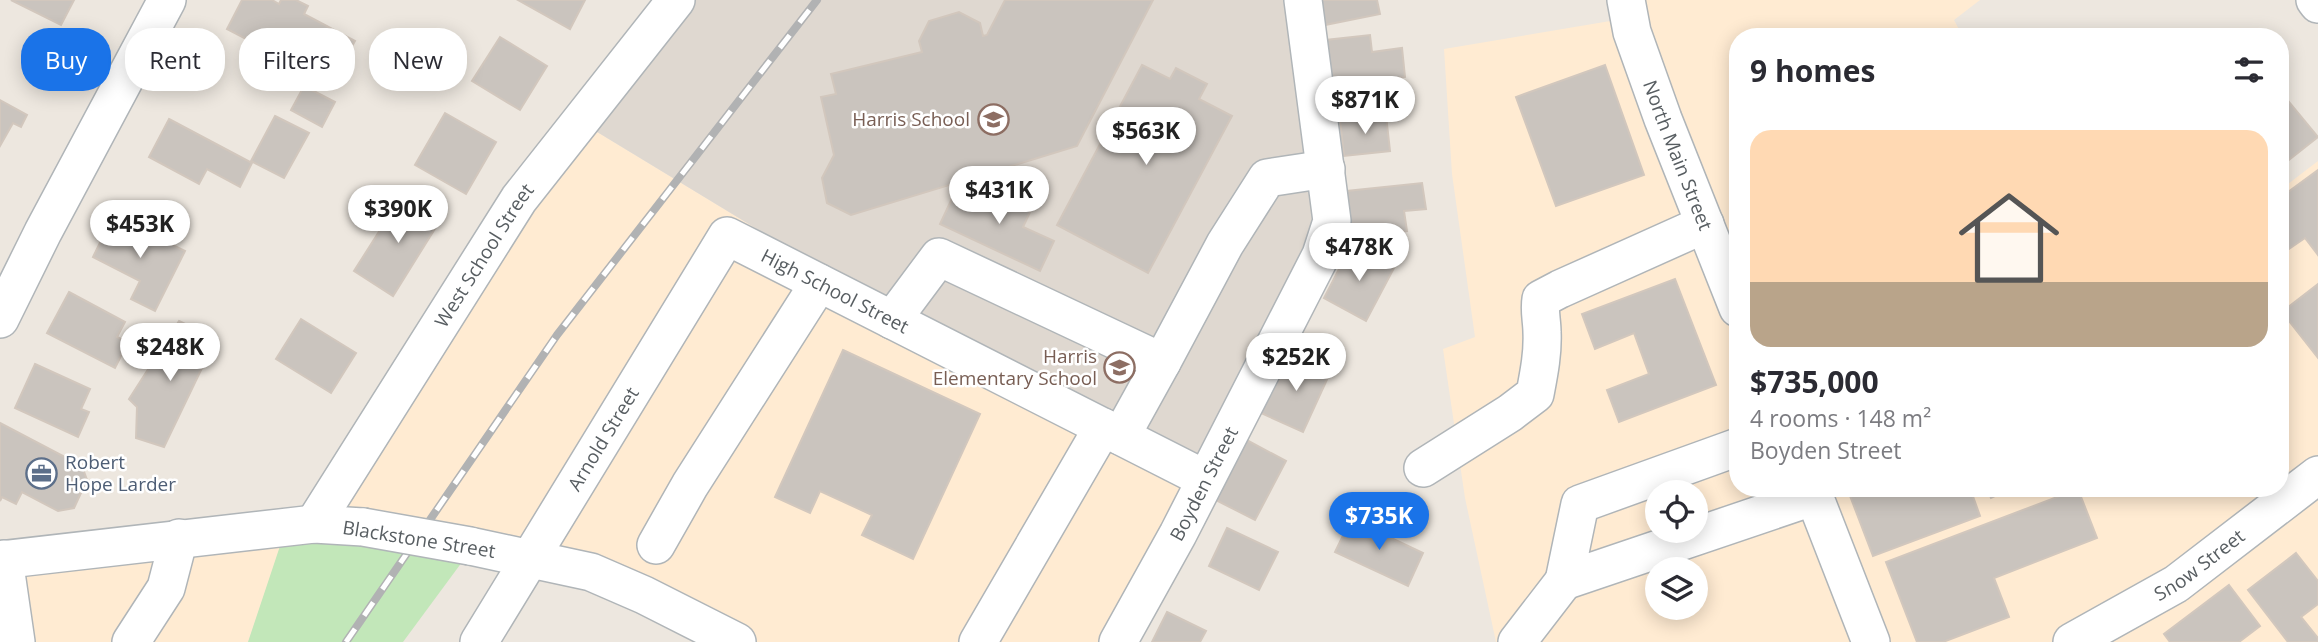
<!DOCTYPE html>
<html lang="en">
<head>
<meta charset="utf-8">
<style>
  :root { --surface:#fff; --page:#f2f2f3; --text:#2b2b33; --muted:#7c7c81; --line:#e1e1e2; --accent:#1a73e8 }
  body { margin:0; font-family:"Open Sans",sans-serif; background:var(--page); color:var(--text); height:100vh; display:flex; flex-direction:column; font-size:26px; white-space:nowrap }
  * { box-sizing:border-box; margin:0 }
  p { font-size:23px; color:var(--muted) }
  .icon { flex:none; width:38px; height:38px; fill:none; stroke:currentColor; stroke-width:2; stroke-linecap:round; stroke-linejoin:round }
  .map { position:relative; flex:1; overflow:hidden }
  .details { position:absolute; left:1729px; top:28px; width:560px; height:469px; display:flex; flex-direction:column; background:var(--surface); border-radius:28px; box-shadow:0 4px 18px #0003 }
  .details>* { flex:none }
  .hud { position:absolute; left:21px; top:28px; width:665px; height:63px; display:flex; gap:14px }
  .controls { position:absolute; left:1645px; top:480px; display:grid; gap:14px }
  .controls a { display:grid; place-items:center; width:63px; height:63px; border-radius:50%; background:var(--surface); box-shadow:0 4px 18px #0003; font-size:35px }
  .price { position:absolute; translate:-50% -60px; padding:0 16px; border-radius:24px; background:#fff; color:#222; font-size:23px; line-height:46px; filter:drop-shadow(0 2px 4px #0008) }
  .price::after { content:''; position:absolute; left:50%; top:42px; width:21px; height:16px; margin-left:-10px; background:inherit; clip-path:polygon(0 0,100% 0,50% 100%) }
  .price.on { background:var(--accent); color:#fff }
  ul { padding:0; list-style:none }
  li { display:grid; align-content:center; gap:14px; height:371px; padding:0 21px }
  li+li { border-top:2px solid var(--line) }
  li span { display:grid; place-items:center; height:217px; border-radius:21px; color:#555 }
  li>.icon { margin-inline-start:auto }
  span .icon { width:126px; height:126px; fill:#fffc; stroke-width:1 }
  li b { font-size:30px }
  h2 { display:flex; justify-content:space-between; align-items:center; height:84px; padding:0 21px; font-size:30px }
  .pill { padding:0 24px; border-radius:28px; background:var(--surface); box-shadow:0 4px 18px #0003; font-size:24px; line-height:63px }
  .pill.on { background:var(--accent); color:#fff }
  .map>svg:first-child { display:block }
  .commercial { fill:#ffebd2; fill-rule:evenodd }
  .education { fill:#dfd8d0 }
  .green { fill:#c2e7b9 }
  .building { fill:#cac4be; stroke:#d2c7bd; stroke-width:2 }
  .lines { fill:none; stroke-linecap:round; stroke-linejoin:round }
  .minor-casing { stroke:#b0b5b8; stroke-width:40 }
  .minor { stroke:#fff; stroke-width:37 }
  .rail-casing { stroke:#b1b2b3; stroke-width:8 }
  .rail { stroke:#fff; stroke-width:5; stroke-dasharray:16; stroke-linecap:butt }
  .minor-bridge-casing { stroke:#b0b5b8; stroke-width:40; stroke-linecap:butt }
  .minor-bridge { stroke:#fff; stroke-width:37 }
  .labels { text-anchor:middle; stroke-width:5; stroke-linejoin:round; paint-order:stroke }
  .education-label { font-size:19px; fill:#785e54; stroke:#fff; text-anchor:end }
  .street-label { font-size:19px; fill:#585e62; stroke:#fff }
  .service-label { font-size:19px; fill:#4e5e75; stroke:#fff; text-anchor:start }
</style>
</head>
<body>
<div class="map">
<svg width="2318" height="642" viewBox="0 0 2318 642">
  <rect width="100%" height="100%" fill="#ede7df"/>
  <g class="commercial">
    <path d="M1630,0h350l-26,20 9,17h-225v451h542v-298l38,-29v481h-822l-31,-144 -22,-149 32,-12 -23,-163 -8,-125 190,-32zM1657,492h39v38h-39zM1657,569h39v38h-39z"/>
    <path d="M579,121l615,373 -80,148h-389l-187,-75 -254,-30 -36,105h-248v-75l283,-30z"/>
  </g>
  <path class="education" d="M682,0h618l25,216 -131,278 -615,-373z"/>
  <path class="green" d="M283,537l182,21 -62,84h-155z"/>
  <g class="building">
    <path d="M11,0h63l-13,25z"/>
    <path d="M242,0h30l7,4 2,-4h15l12,6 -4,8 51,27 -16,29 -51,-27 -7,14 -54,-28z"/>
    <path d="M518,0h67l-15,29z"/>
    <path d="M1005,0h148l-76,146 -226,69 -24,-12 -5,-25 12,-23 -13,-58 15,-3 -5,-20 91,-22 -3,-11 10,-20 30,-9 21,11 3,13 4,-1z"/>
    <path d="M1315,0h62l3,14 -60,12z"/>
    <path d="M1370,35l2,17 30,-4 3,29 -32,4 2,15 -41,5 -8,-61z"/>
    <path d="M500,37l47,29 -27,44 -48,-29z"/>
    <path d="M1142,65l28,14 6,-11 31,16 -8,15 33,17 -84,157 -91,-48z"/>
    <path d="M1605,65l39,110 -88,31 -40,-109z"/>
    <path d="M304,86l31,16 -13,25 -31,-17z"/>
    <path d="M2280,91l38,46 -38,30z"/>
    <path d="M0,100l27,15 -6,12 -8,-4 -13,23z"/>
    <path d="M445,113l51,29 -30,52 -51,-29z"/>
    <path d="M1386,115l4,36 -46,5 -4,-36z"/>
    <path d="M275,116l34,17 -25,45 -33,-17z"/>
    <path d="M169,119l83,44 -12,24 -33,-18 -8,15 -50,-27z"/>
    <path d="M2318,170v85l-13,-17 -16,11 -9,-12v-39z"/>
    <path d="M1422,183l4,26 -22,2 3,20 -55,6 -5,-46z"/>
    <path d="M987,184l46,22 -10,21 31,14 -14,30 -100,-47 14,-30 23,11z"/>
    <path d="M403,194l38,25 -48,77 -39,-25z"/>
    <path d="M113,216l72,35 -30,60 -24,-12 9,-18 -47,-24z"/>
    <path d="M1351,246l43,22 -28,53 -42,-23z"/>
    <path d="M1675,279l41,106 -97,37 -12,-32 42,-16 -15,-41 -39,16 -13,-35z"/>
    <path d="M2318,284v74l-36,-46z"/>
    <path d="M69,292l56,30 -8,15 11,5 -13,26 -68,-35z"/>
    <path d="M301,319l55,34 -25,40 -55,-34z"/>
    <path d="M179,321l37,18 -52,108 -28,-9 1,-31 -8,-8z"/>
    <path d="M843,350l137,64 -67,145 -51,-24 10,-20 -52,-24 -10,22 -35,-16z"/>
    <path d="M1289,354l41,19 -27,59 -42,-19z"/>
    <path d="M35,364l55,25 -9,20 8,3 -11,25 -63,-29z"/>
    <path d="M0,423l82,43 5,14 -13,28 -16,3 -36,-19 -6,12 -14,-7 -2,4z"/>
    <path d="M1241,437l45,24 -31,59 -45,-23z"/>
    <path d="M1847,488h123l10,28 -107,40z"/>
    <path d="M1987,488h25l-21,10z"/>
    <path d="M2078,489l19,49 -103,40 15,39 -66,25h-26l-31,-80z"/>
    <path d="M1351,519l72,34 -15,33 -73,-34z"/>
    <path d="M1227,528l51,24 -19,38 -50,-24z"/>
    <path d="M2296,553l22,28v23l-17,13 17,21v4h-30l-40,-52z"/>
    <path d="M2229,585l31,41 -21,16h-69l-6,-8z"/>
    <path d="M1167,612l39,19 -6,11h-48z"/>
  </g>
  <g class="lines">
    <defs>
      <g id="minor">
        <path id="s1" d="M1626,0l6,32 31,87 75,189"/>
        <path d="M2315,0l3,4"/>
        <path d="M0,319l43,-87 124,-232"/>
        <path d="M892,320l47,-63 223,105 63,-118 42,-66 59,-9"/>
        <path d="M1121,436l41,-74"/>
        <path d="M1738,447l-158,57 -16,77 251,-85"/>
        <path d="M1423,468l87,-55 25,-19c4,-21 8,-41 7,-62 0,-11 -3,-21 -1,-33l19,-10 145,-65"/>
        <path d="M1811,488l60,154"/>
        <path id="s2" d="M314,524l205,-325 157,-199"/>
        <path d="M656,545l34,-60 129,-202"/>
        <path d="M470,546l121,26 53,23 93,47"/>
        <path d="M4,559l12,83"/>
        <path d="M0,560l314,-36 49,3"/>
        <path d="M131,642l35,-54 13,-50"/>
        <path id="s3" d="M479,642l248,-406 478,243"/>
        <path d="M978,642l125,-215"/>
        <path id="s4" d="M1118,642l60,-108 143,-279 11,-34 -29,-221"/>
        <path d="M1517,642l47,-61"/>
        <path id="s5" d="M2072,642l104,-58 142,-109"/>
      </g>
    </defs>
    <use href="#minor" class="minor-casing"/>
    <use href="#minor" class="minor"/>
    <defs>
      <path id="rail" d="M346,642l211,-307 260,-335"/>
    </defs>
    <use href="#rail" class="rail-casing"/>
    <use href="#rail" class="rail"/>
    <defs>
      <path id="minor-bridge" d="M363,527l107,19"/>
    </defs>
    <use href="#minor-bridge" class="minor-bridge-casing"/>
    <use href="#minor-bridge" class="minor-bridge"/>
  </g>
  <defs>
    <symbol id="school-ring" viewBox="-11 -11 22 22"><circle r="9.5" fill="#fff" stroke="#8d6e63" stroke-width="1.5"/><path d="M0-5L7-2L0 1L-7-2ZM-4 1L0 2.5L4 1V4Q0 6-4 4Z" fill="#8d6e63"/></symbol>
    <symbol id="office-ring" viewBox="-11 -11 22 22"><circle r="9.5" fill="#fff" stroke="#5c6f8a" stroke-width="1.5"/><path d="M-6-3h4V-5.5h4V-3h4V5H-6ZM-1-4.5V-3h2v-1.5ZM-6 0V1H6V0Z" fill="#5c6f8a"/></symbol>
  </defs>
  <g fill-rule="evenodd">
    <use href="#school-ring" x="976" y="102" width="35" height="35"/>
    <use href="#school-ring" x="1102" y="350" width="35" height="35"/>
    <use href="#office-ring" x="24" y="456" width="35" height="35"/>
  </g>
  <g class="labels">
    <g class="education-label">
      <text x="970" y="126">Harris School</text>
      <text x="1097" y="363">Harris<tspan x="1097" dy="22">Elementary School</tspan></text>
    </g>
    <g class="street-label">
      <text dy="7" stroke="none"><textPath href="#s1" startOffset="164">North Main Street</textPath></text>
      <text dy="7" stroke="none"><textPath href="#s2" startOffset="318">West School Street</textPath></text>
      <text dy="7" stroke="none"><textPath href="#s3" startOffset="597">High School Street</textPath></text>
      <text dy="7" stroke="none"><textPath href="#s3" startOffset="238">Arnold Street</textPath></text>
      <text dy="7" stroke="none"><textPath href="#s4" startOffset="180">Boyden Street</textPath></text>
      <text transform="translate(419 539) rotate(9)" y="7">Blackstone Street</text>
      <text dy="7" stroke="none"><textPath href="#s5" startOffset="149">Snow Street</textPath></text>
    </g>
    <g class="service-label">
      <text x="65" y="469">Robert<tspan x="65" dy="22">Hope Larder</tspan></text>
    </g>
  </g>
</svg>
<div class="controls">
<a><svg class="icon" aria-label="locate" viewBox="0 0 24 24"><circle cx="12" cy="12" r="6"/><path d="M12 2v4M12 18v4M2 12h4M18 12h4"/></svg></a>
<a><svg class="icon" aria-label="layers" viewBox="0 0 24 24"><path d="M12 4l9 5-9 5-9-5zM3 14l9 5 9-5"/></svg></a>
</div>
<b class="price" style="left:1365px;top:136px">$871K</b>
<b class="price" style="left:1146px;top:167px">$563K</b>
<b class="price" style="left:999px;top:226px">$431K</b>
<b class="price" style="left:398px;top:245px">$390K</b>
<b class="price" style="left:140px;top:260px">$453K</b>
<b class="price" style="left:1359px;top:283px">$478K</b>
<b class="price" style="left:170px;top:383px">$248K</b>
<b class="price" style="left:1296px;top:393px">$252K</b>
<b class="price on" style="left:1379px;top:552px">$735K</b>
<div class="hud">
<a class="pill on">Buy</a>
<a class="pill">Rent</a>
<a class="pill">Filters</a>
<a class="pill">New</a>
</div>
<section class="details">
<h2>9 homes<svg class="icon" aria-label="filters" viewBox="0 0 24 24"><path d="M4 7h16M4 17h16"/><circle cx="9" cy="7" r="2"/><circle cx="15" cy="17" r="2"/></svg></h2>
<ul>
<li><span style="background:linear-gradient(#ffd9b3 70%,#b9a48a 0)"><svg class="icon" aria-label="home" viewBox="0 0 24 24"><path d="M3 11l9-7 9 7M6 9v11h12V9"/></svg></span><div><b>$735,000</b><p>4 rooms · 148 m²</p><p>Boyden Street</p></div></li>
</ul>
</section>
</div>
</body>
</html>
